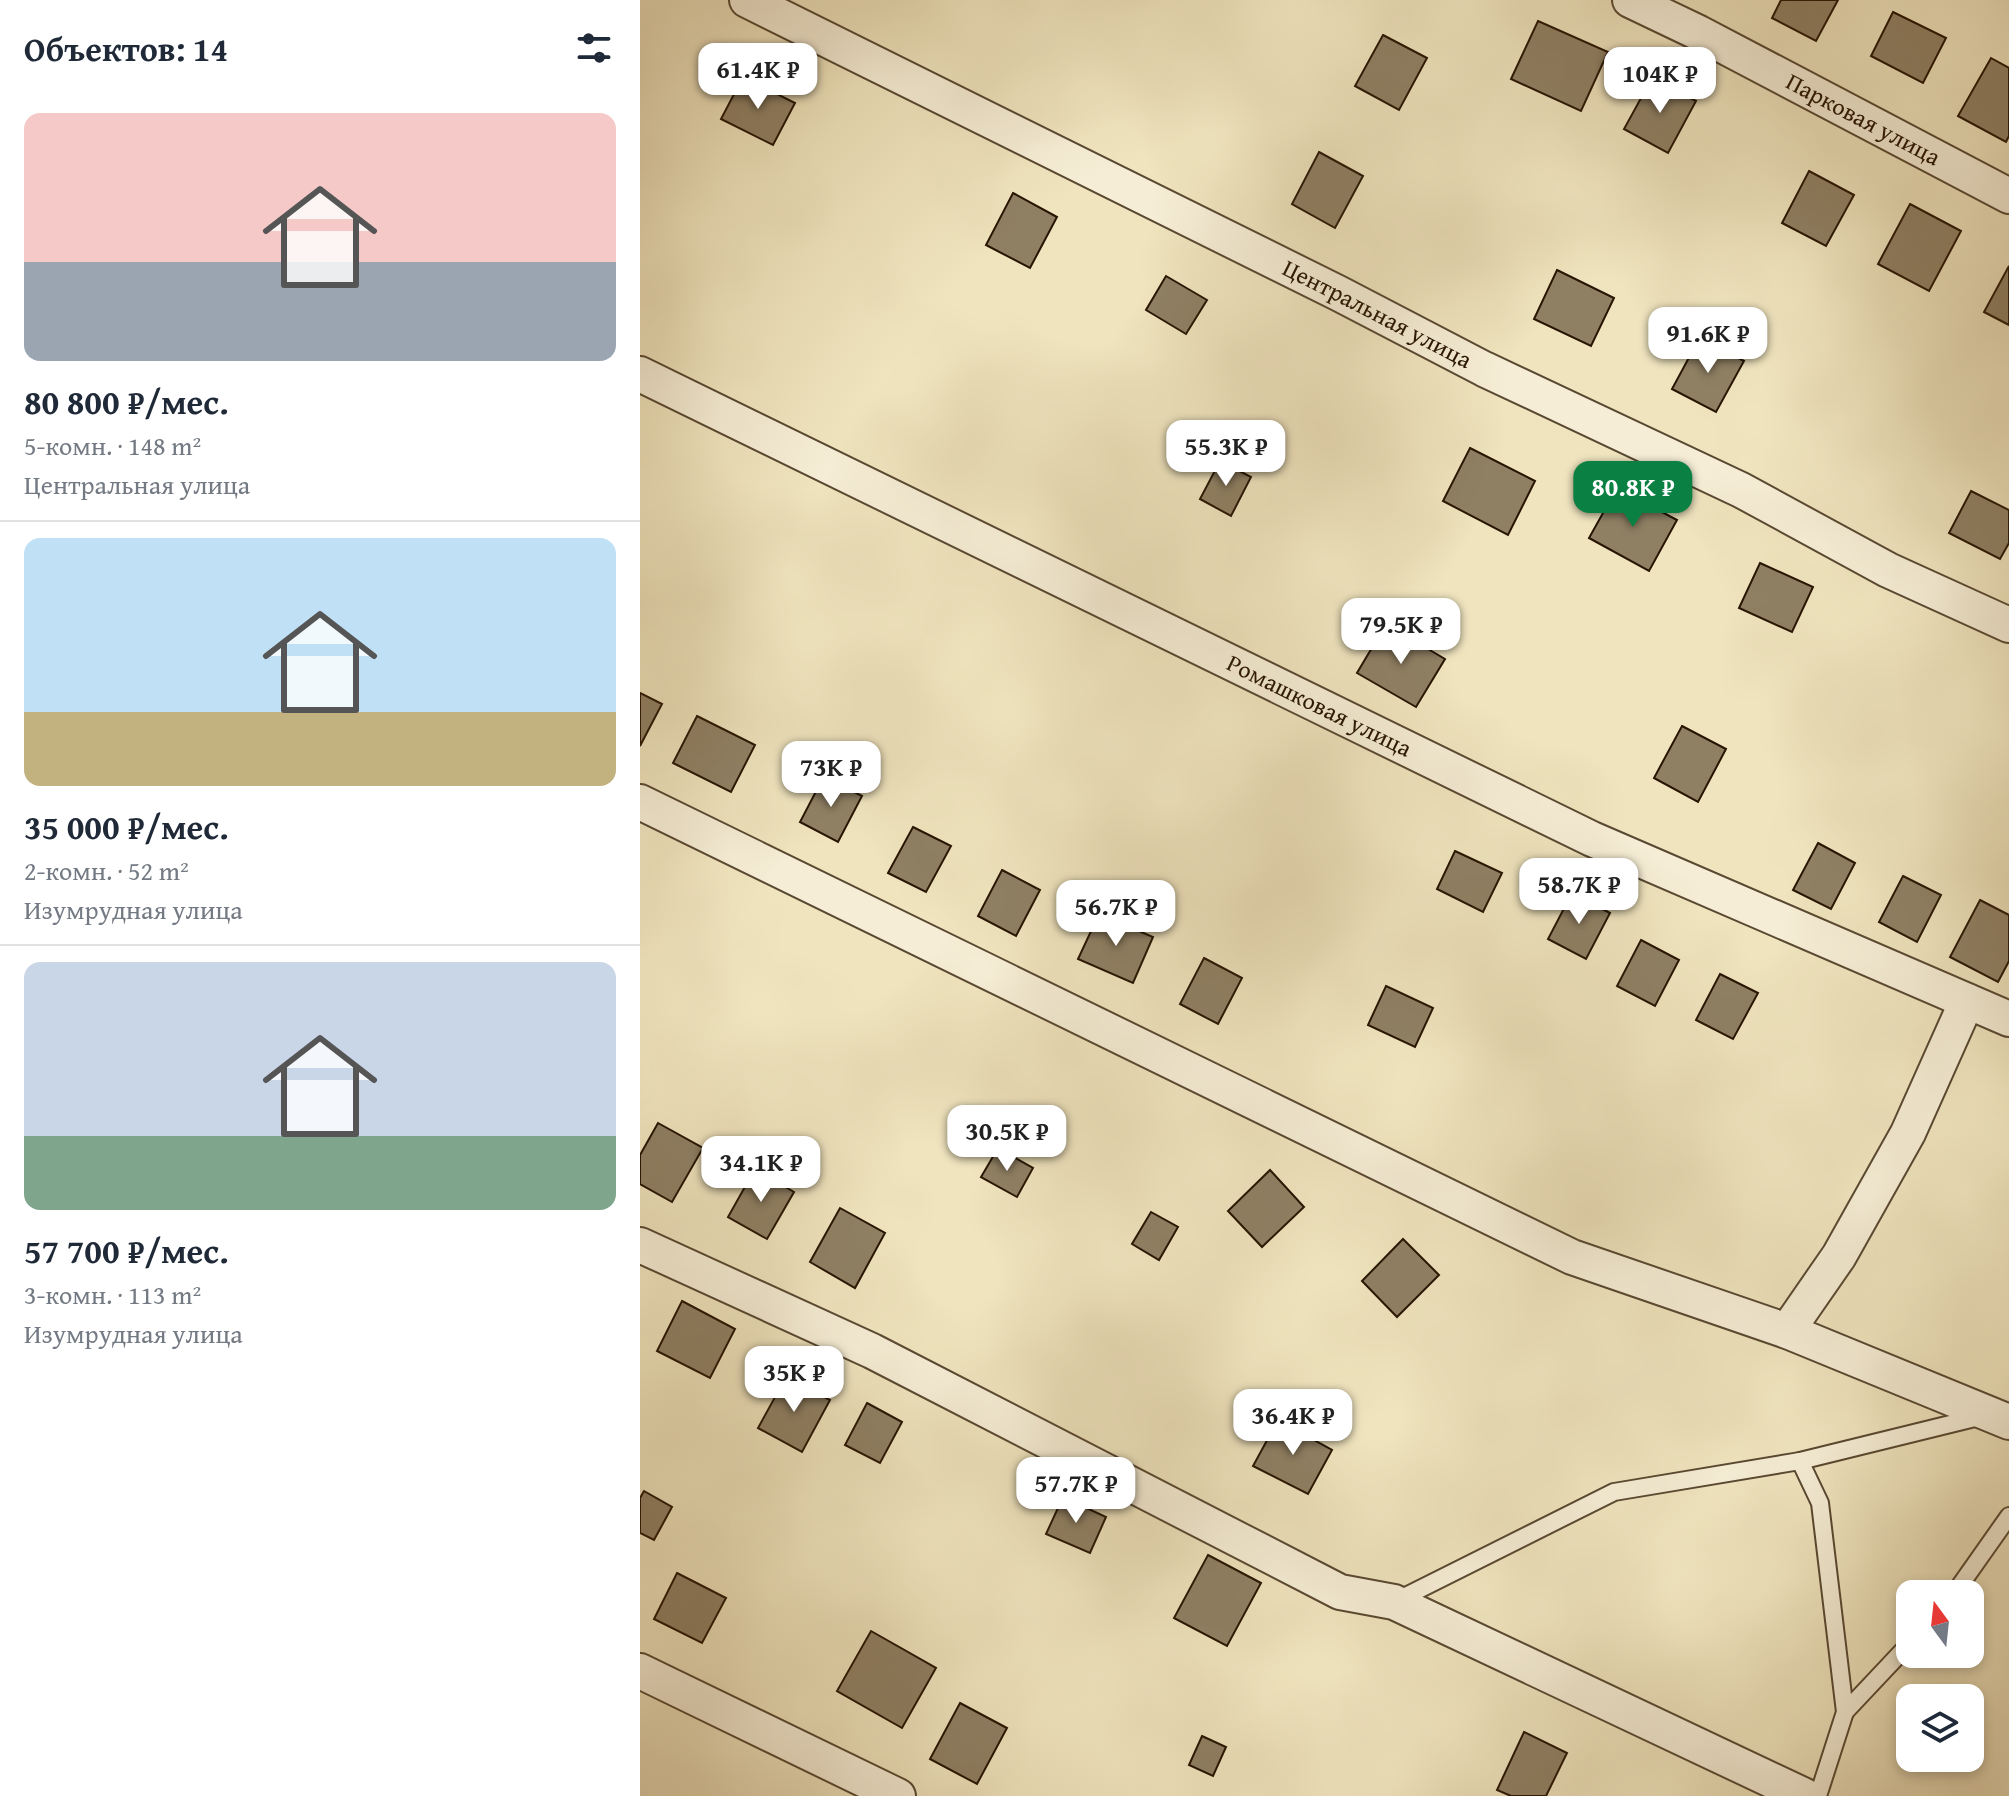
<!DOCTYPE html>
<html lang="ru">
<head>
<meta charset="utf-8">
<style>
  :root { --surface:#fff; --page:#f6f6f7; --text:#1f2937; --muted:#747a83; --line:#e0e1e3; --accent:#0b8043 }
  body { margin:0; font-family:"Gentium Book Plus",serif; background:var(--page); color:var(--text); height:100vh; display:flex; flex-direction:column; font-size:30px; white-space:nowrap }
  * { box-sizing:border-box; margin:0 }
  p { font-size:26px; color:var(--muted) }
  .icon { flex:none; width:44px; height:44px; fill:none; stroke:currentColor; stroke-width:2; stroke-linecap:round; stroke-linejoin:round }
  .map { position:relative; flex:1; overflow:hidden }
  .sheet { display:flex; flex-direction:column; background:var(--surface); width:640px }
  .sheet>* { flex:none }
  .needle { width:52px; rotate:345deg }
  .fabs { position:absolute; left:1256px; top:1580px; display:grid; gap:16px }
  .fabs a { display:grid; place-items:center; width:88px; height:88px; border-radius:16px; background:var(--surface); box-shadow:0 4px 12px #0003; font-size:40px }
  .price { position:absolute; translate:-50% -68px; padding:0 18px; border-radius:16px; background:#fff; color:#222; font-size:26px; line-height:52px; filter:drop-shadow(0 2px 4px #0008) }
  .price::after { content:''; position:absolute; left:50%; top:48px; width:24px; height:18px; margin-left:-12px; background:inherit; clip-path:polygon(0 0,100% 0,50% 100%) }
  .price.on { background:var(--accent); color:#fff }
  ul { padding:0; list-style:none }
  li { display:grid; align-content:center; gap:16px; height:424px; padding:0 24px }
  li+li { border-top:2px solid var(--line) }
  li span { display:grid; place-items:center; height:248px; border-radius:16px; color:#555 }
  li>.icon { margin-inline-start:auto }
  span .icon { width:144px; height:144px; fill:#fffc; stroke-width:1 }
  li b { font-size:34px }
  h2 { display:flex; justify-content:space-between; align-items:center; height:96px; padding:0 24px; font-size:34px }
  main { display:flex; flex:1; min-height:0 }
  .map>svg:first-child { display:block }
  .building { fill:#8f8064; stroke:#271402; stroke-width:2 }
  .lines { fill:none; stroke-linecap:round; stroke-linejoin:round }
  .service-casing { stroke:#594831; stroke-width:20 }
  .minor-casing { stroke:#594831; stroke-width:38 }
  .service { stroke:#f5edd5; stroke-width:16 }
  .minor { stroke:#f5edd5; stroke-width:34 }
  .labels { text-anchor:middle; stroke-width:8; stroke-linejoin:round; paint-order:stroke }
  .street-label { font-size:24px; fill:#271402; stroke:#f5edd5 }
</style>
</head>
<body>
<main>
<section class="sheet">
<h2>Объектов: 14<svg class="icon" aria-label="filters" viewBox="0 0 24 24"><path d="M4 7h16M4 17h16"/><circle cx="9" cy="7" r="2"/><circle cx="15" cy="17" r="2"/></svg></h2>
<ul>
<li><span style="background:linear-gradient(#f6c9c9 60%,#9aa5b1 0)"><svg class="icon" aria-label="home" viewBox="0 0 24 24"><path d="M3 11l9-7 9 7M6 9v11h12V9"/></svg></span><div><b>80 800 ₽/мес.</b><p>5-комн. · 148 m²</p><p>Центральная улица</p></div></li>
<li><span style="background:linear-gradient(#bfe0f5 70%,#c2b280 0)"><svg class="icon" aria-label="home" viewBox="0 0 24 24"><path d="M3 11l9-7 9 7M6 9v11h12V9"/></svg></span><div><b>35 000 ₽/мес.</b><p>2-комн. · 52 m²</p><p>Изумрудная улица</p></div></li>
<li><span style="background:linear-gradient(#c9d6e8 70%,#7fa58c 0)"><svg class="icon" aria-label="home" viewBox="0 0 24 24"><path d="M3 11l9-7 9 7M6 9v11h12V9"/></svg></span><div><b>57 700 ₽/мес.</b><p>3-комн. · 113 m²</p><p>Изумрудная улица</p></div></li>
</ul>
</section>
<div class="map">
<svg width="1369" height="1796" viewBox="0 0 1369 1796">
  <rect width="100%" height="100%" fill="#efe4be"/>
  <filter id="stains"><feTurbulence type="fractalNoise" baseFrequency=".0025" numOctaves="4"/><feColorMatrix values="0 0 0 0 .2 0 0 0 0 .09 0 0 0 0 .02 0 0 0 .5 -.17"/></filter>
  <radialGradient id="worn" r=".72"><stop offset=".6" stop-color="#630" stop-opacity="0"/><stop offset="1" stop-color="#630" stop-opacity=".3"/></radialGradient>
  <g class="building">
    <path d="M1141,0h57l-22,41 -44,-23z"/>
    <path d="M1253,12l53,26 -23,45 -52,-27z"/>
    <path d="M898,21l70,31 -27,59 -70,-32z"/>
    <path d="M743,35l44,23 -28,52 -44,-24z"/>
    <path d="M1351,58l18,10v68l-3,6 -48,-26z"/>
    <path d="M103,77l52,26 -22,42 -52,-26z"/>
    <path d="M1012,78l44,23 -28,52 -44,-24z"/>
    <path d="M679,152l44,24 -28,52 -43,-24z"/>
    <path d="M1169,171l45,24 -28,51 -44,-23z"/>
    <path d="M373,193l44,24 -27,51 -44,-23z"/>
    <path d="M1270,204l51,27 -32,60 -51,-27z"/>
    <path d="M1369,266v59l-25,-13z"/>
    <path d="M917,270l57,28 -23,48 -57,-27z"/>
    <path d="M526,276l41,24 -21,34 -40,-24z"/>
    <path d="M1060,337l44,24 -28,51 -44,-23z"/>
    <path d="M830,448l65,33 -27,54 -65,-34z"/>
    <path d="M580,461l31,16 -20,39 -31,-17z"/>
    <path d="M977,488l60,32 -28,51 -60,-33z"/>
    <path d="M1331,491l38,19v33l-9,16 -51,-26z"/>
    <path d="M1120,563l53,24 -21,45 -53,-24z"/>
    <path d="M746,624l59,35 -29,48 -59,-34z"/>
    <path d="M0,693l22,11 -22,42z"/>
    <path d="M57,716l58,29 -24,47 -58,-29z"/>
    <path d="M1042,726l44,23 -28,53 -44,-24z"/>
    <path d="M184,776l38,20 -24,46 -38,-20z"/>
    <path d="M273,827l38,19 -25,46 -38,-19z"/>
    <path d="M1178,843l37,20 -24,46 -38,-19z"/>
    <path d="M815,851l47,22 -19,39 -46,-23z"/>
    <path d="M362,870l38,20 -24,46 -38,-20z"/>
    <path d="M1263,876l38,19 -24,47 -38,-20z"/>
    <path d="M932,893l38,20 -24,46 -38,-20z"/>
    <path d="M1340,900l29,15v46l-11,21 -48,-25z"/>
    <path d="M459,914l54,23 -20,46 -55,-24z"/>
    <path d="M1001,940l38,20 -24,46 -38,-20z"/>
    <path d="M564,958l38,20 -24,46 -38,-20z"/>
    <path d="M1080,974l38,19 -25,46 -37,-19z"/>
    <path d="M746,986l47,22 -18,39 -47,-22z"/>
    <path d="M18,1123l45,25 -31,54 -32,-18v-29z"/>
    <path d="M358,1148l35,20 -16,29 -36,-20z"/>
    <path d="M115,1169l39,23 -27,47 -39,-22z"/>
    <path d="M630,1170l34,37 -42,40 -34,-36z"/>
    <path d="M200,1208l45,25 -30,55 -45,-26z"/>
    <path d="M511,1212l27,15 -19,33 -27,-16z"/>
    <path d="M763,1239l36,36 -42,42 -35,-36z"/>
    <path d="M42,1301l53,28 -25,49 -53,-27z"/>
    <path d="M146,1377l44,23 -28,52 -44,-24z"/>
    <path d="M227,1403l35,19 -22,41 -35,-18z"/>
    <path d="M638,1420l54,30 -24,44 -55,-28z"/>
    <path d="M4,1491l28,16 -18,33 -14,-7v-35z"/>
    <path d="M423,1497l43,20 -16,36 -44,-19z"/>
    <path d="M568,1555l53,28 -34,63 -53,-28z"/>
    <path d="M37,1573l49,25 -24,45 -48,-24z"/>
    <path d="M231,1631l65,37 -34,60 -65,-37z"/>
    <path d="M320,1703l47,25 -30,56 -47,-25z"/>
    <path d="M884,1732l43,21 -21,43h-35l-14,-6z"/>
    <path d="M562,1736l24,11 -13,29 -24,-11z"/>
  </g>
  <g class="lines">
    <defs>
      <g id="service">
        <path d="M1160,1461l20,42 25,209 -27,84"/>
        <path d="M1314,1594l55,-78"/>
        <path d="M756,1601l218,-109 186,-31 183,-45"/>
        <path d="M1205,1712l65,-69"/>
      </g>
      <g id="minor">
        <path id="s1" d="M107,0l591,293 146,76 257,121 147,80 121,55"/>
        <path id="s2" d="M990,0l69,33 310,163"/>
        <path id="s3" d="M0,374l952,465 417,180"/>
        <path d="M0,802l932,455 215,74 222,91"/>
        <path d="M0,1245l232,106 468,241 54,10 411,194"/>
        <path d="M1147,1331l52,-75 69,-123 59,-132"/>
        <path d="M0,1671l258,125"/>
      </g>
    </defs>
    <use href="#service" class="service-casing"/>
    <use href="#minor" class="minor-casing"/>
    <use href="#service" class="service"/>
    <use href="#minor" class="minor"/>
  </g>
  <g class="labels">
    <g class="street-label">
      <text dy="8" stroke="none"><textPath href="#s2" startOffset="262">Парковая улица</textPath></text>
      <text dy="8" stroke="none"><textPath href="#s1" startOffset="704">Центральная улица</textPath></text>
      <text dy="8" stroke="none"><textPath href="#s3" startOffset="756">Ромашковая улица</textPath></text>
    </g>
  </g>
  <rect width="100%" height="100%" filter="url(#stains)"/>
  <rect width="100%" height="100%" fill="url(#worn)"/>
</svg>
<div class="fabs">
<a><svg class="needle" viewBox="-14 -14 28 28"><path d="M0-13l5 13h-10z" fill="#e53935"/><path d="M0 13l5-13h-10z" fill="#747a83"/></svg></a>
<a><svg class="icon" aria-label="layers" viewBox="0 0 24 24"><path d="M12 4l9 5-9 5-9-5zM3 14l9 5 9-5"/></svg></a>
</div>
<b class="price" style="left:118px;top:111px">61.4K ₽</b>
<b class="price" style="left:1020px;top:115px">104K ₽</b>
<b class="price" style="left:1068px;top:375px">91.6K ₽</b>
<b class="price" style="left:586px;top:488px">55.3K ₽</b>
<b class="price on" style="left:993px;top:529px">80.8K ₽</b>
<b class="price" style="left:761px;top:666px">79.5K ₽</b>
<b class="price" style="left:191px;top:809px">73K ₽</b>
<b class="price" style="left:939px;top:926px">58.7K ₽</b>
<b class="price" style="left:476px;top:948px">56.7K ₽</b>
<b class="price" style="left:367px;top:1173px">30.5K ₽</b>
<b class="price" style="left:121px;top:1204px">34.1K ₽</b>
<b class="price" style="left:154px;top:1414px">35K ₽</b>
<b class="price" style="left:653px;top:1457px">36.4K ₽</b>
<b class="price" style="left:436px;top:1525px">57.7K ₽</b>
</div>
</main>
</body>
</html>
